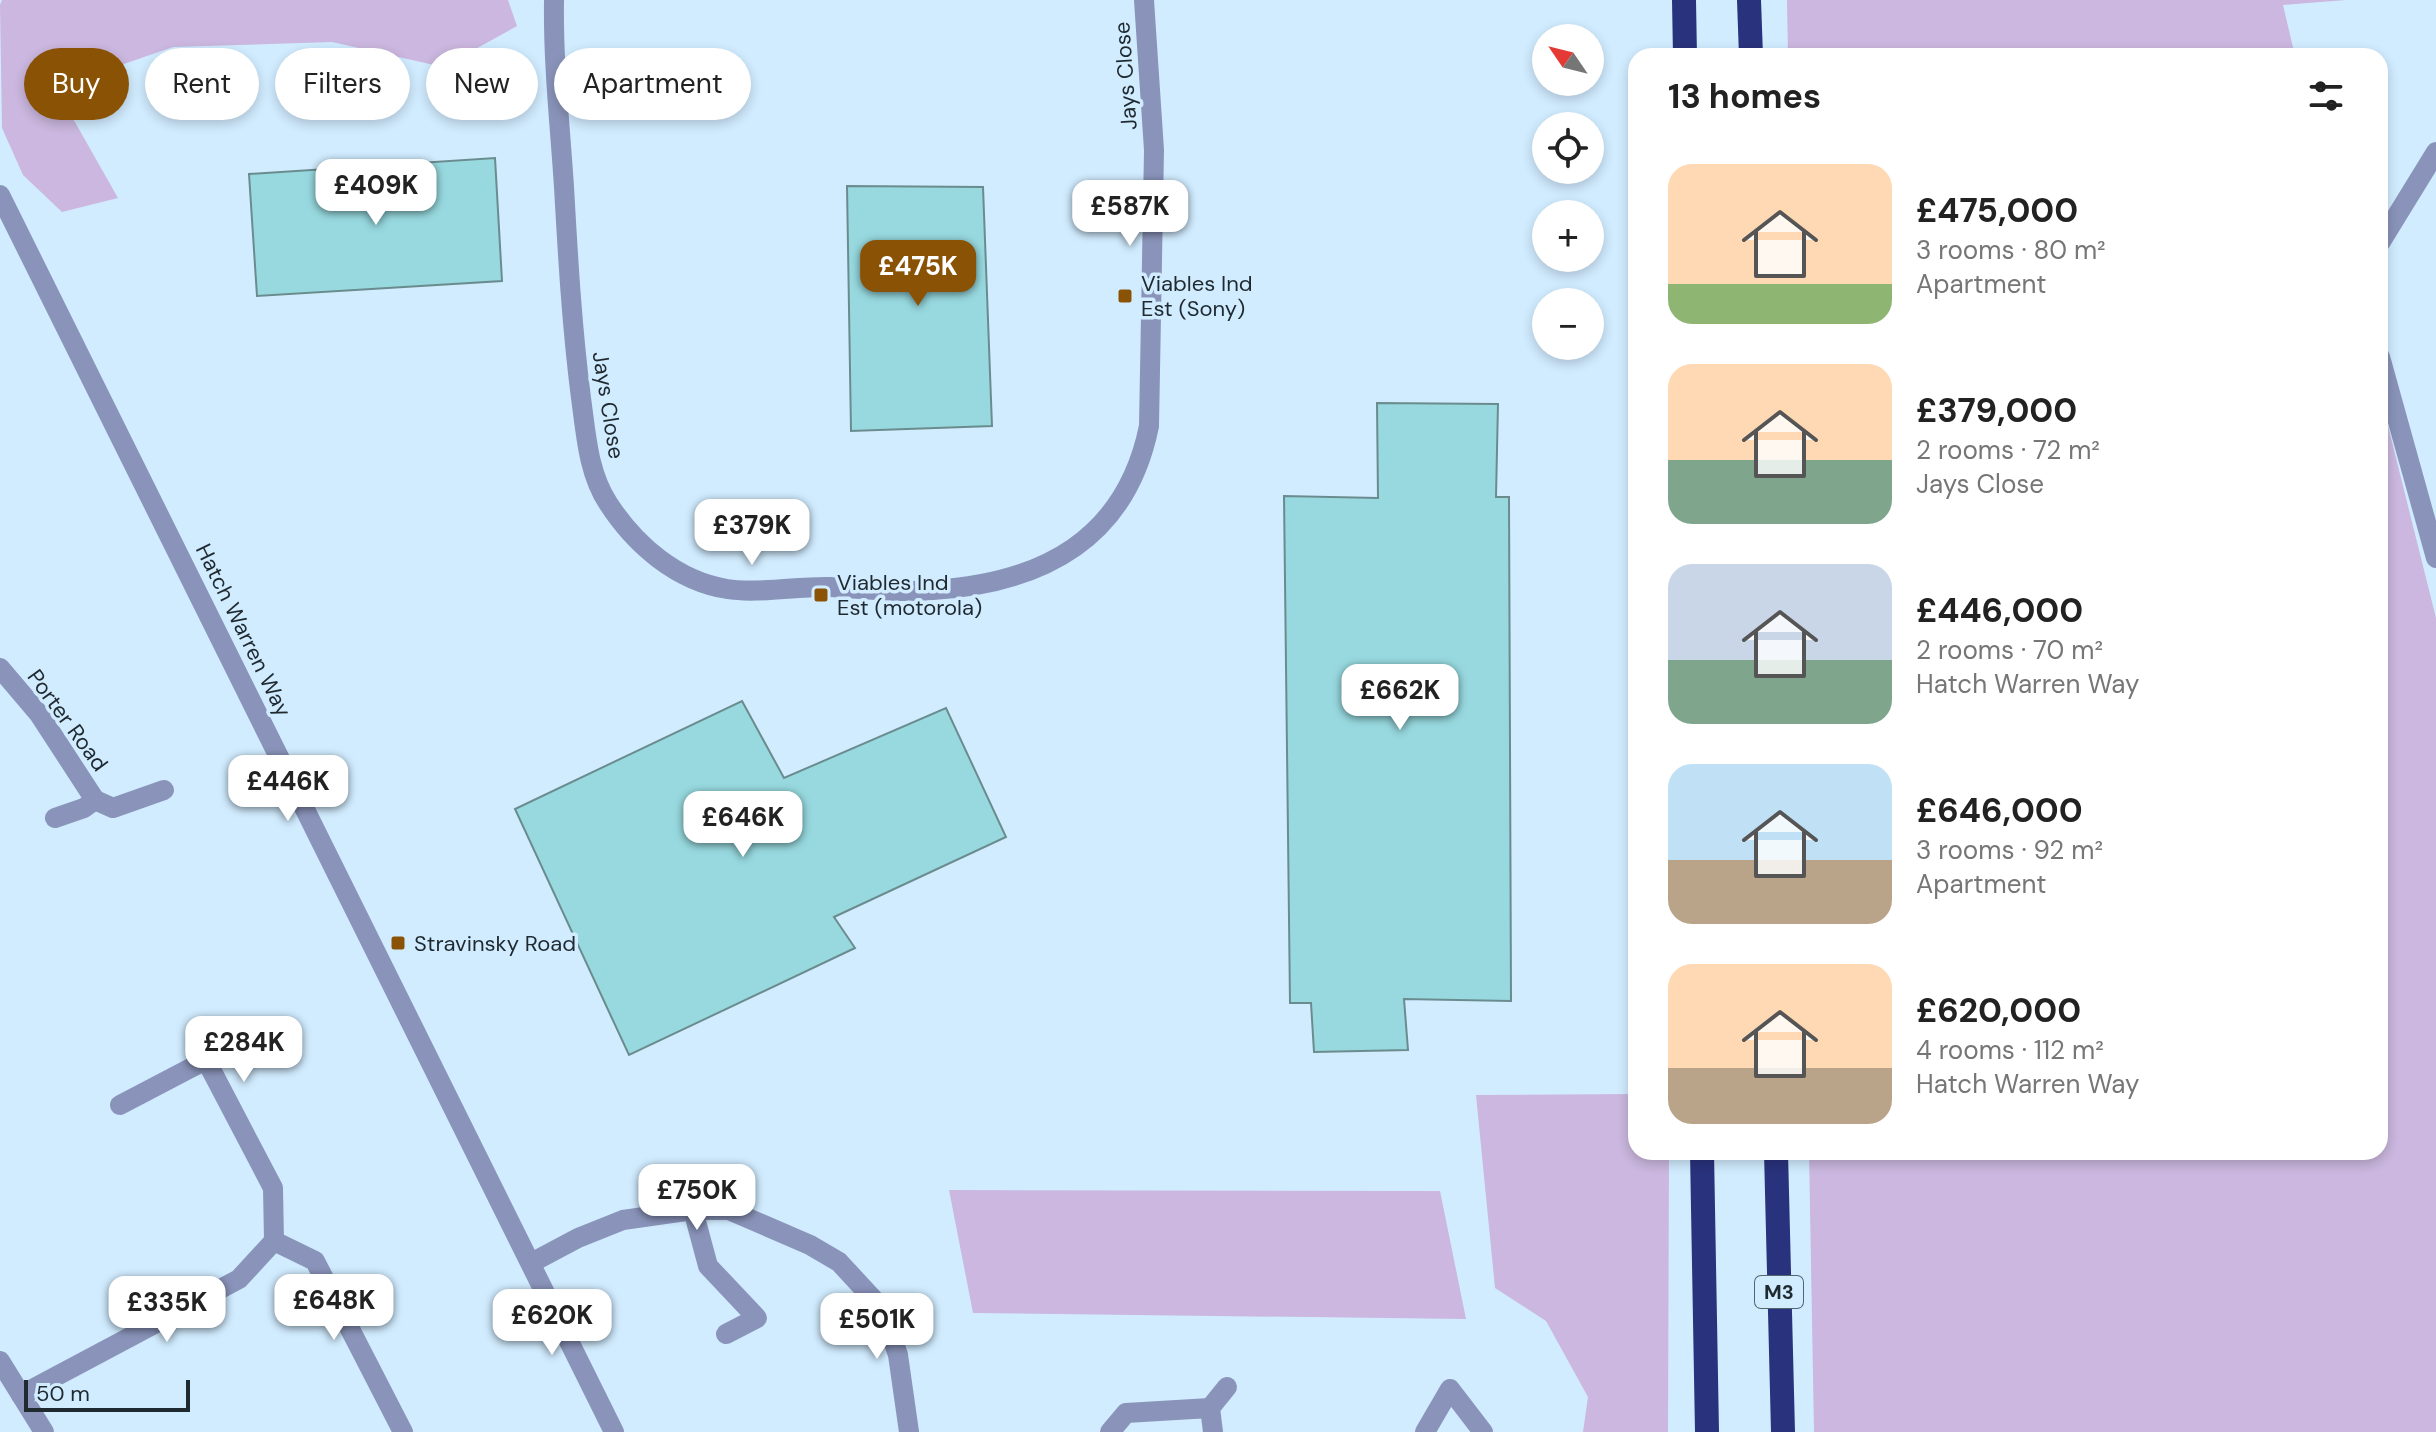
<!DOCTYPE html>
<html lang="en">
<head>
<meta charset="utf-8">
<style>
  :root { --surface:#fff; --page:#f6f6f6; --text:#222; --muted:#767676; --accent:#8a5205 }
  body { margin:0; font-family:"DM Sans",sans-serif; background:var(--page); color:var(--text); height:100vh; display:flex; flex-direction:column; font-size:30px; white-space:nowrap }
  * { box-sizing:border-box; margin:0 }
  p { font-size:26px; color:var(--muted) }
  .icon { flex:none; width:44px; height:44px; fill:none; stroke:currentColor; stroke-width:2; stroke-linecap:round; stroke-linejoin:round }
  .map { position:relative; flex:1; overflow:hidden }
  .details { position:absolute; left:1628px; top:48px; width:760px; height:1112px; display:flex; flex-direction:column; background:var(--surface); border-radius:24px; box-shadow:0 4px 12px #0003 }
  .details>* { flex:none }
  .banner { position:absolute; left:24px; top:48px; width:760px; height:72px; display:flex; gap:16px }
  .needle { width:52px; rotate:305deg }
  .buttons { position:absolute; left:1532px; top:24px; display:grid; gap:16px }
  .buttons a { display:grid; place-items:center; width:72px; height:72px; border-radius:50%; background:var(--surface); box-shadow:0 4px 12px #0003; font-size:40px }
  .scale { position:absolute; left:24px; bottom:20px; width:166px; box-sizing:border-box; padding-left:8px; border:4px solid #1f2930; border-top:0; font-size:22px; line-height:28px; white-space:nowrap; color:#1f2930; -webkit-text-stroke:6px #d1ecff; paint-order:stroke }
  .price { position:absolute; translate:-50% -68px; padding:0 18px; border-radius:16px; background:#fff; color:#222; font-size:26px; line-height:52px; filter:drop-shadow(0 2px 4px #0008) }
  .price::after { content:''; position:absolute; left:50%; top:48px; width:24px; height:18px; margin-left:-12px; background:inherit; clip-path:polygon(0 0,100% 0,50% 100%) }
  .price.active { background:var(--accent); color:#fff }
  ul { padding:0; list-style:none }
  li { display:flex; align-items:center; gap:24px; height:200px; padding:0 40px }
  li span { display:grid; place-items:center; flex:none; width:224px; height:160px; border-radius:24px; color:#555 }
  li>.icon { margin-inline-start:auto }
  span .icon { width:96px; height:96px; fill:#fffc; stroke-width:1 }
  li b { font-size:34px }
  h2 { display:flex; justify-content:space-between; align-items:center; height:96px; padding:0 40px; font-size:34px }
  .tag { padding:0 28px; border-radius:36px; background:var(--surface); box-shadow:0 4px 12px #0003; font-size:28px; line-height:72px }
  .tag.active { background:var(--accent); color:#fff }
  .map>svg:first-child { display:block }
  .green { fill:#cbb7df }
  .building { fill:#97d9df; stroke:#6a8c8f; stroke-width:2 }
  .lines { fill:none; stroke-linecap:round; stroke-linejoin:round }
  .minor { stroke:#8a94ba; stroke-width:20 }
  .highway { stroke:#29327d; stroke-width:24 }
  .poi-dot { fill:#8a5205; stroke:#d1ecff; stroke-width:3 }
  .labels { text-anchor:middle; stroke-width:7; stroke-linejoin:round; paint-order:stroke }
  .shield { fill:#d1ecff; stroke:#54646e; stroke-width:2 }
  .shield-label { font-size:20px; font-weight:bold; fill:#1f2930 }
  .street-label { font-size:22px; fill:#1f2930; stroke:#d1ecff }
  .poi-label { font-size:22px; fill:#1f2930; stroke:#d1ecff; text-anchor:start }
</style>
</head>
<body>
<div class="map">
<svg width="2436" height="1432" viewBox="0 0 2436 1432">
  <rect width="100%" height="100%" fill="#d1ecff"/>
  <g class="green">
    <path d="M2,0h506l9,26 -74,41 -111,-25 -159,5 -52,18 -58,36 55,97 -56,14 -39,-37 -21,-47 -2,-123z"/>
    <path d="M1787,0h559l-63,5 12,51h-507z"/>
    <path d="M2380,394l56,224v814h-622l-5,-280h571z"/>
    <path d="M1636,1094v58h33l-1,280h-85l5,-35 -42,-76 -51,-33 -19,-193z"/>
    <path d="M949,1190l491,1 26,128 -493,-6z"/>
  </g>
  <g class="building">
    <path d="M495,158l7,123 -245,15 -8,-122z"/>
    <path d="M847,186l136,1 9,239 -141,5z"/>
    <path d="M1377,403l121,1 -2,93h13l2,504 -107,-2 4,51 -94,2 -3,-49h-21l-6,-507 94,2z"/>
    <path d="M742,701l42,77 162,-70 60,129 -172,80 21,31 -226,107 -114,-246z"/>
  </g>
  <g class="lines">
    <g class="minor">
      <path d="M554,0c-1,63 6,125 10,187 4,71 8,141 17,211 5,35 7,75 27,105 27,42 69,78 119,86 30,5 71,-3 103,-2 34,2 69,6 103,3 109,-7 193,-50 216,-164l5,-276 -10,-150"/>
      <path d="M0,195l614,1237"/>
      <path d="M2380,243l56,-91"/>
      <path d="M2380,357l56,201"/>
      <path d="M0,668l39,46 56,86 -11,8 -29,10"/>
      <path d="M95,800l18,8 51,-18"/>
      <path d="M206,1060l49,-12"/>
      <path d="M693,1210l15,56 49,52 -31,16"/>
      <path d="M274,1241l41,20 88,171"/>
      <path d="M531,1263l47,-25 45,-18 70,-10h36l81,35 29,17 37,40 12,23 10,30 11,77"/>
      <path d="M0,1361l44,71"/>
      <path d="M21,1395l218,-116 35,-38 -1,-53 -67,-128 -86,45"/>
      <path d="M1210,1408l17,-21"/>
      <path d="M1110,1432l16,-19 84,-5 3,24"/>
      <path d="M1425,1432l25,-43 33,43"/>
    </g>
    <g class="highway">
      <path d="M1684,0l1,56"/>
      <path d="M1749,0l2,56"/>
      <path d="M1702,1152l5,280"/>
      <path d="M1776,1152l7,280"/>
    </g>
  </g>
  <g class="poi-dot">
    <rect x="1117" y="288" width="16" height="16" rx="4"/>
    <rect x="813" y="587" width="16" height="16" rx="4"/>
    <rect x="390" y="935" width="16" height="16" rx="4"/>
  </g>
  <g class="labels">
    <rect class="shield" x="1755" y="1276" width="48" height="32" rx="6"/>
    <g class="shield-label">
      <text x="1779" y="1299">M3</text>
    </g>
    <g class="street-label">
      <text transform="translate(1125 76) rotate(-94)" y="8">Jays Close</text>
      <text transform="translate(609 405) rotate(81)" y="8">Jays Close</text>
      <text transform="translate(244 630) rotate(64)" y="8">Hatch Warren Way</text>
      <text transform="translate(68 720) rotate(54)" y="8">Porter Road</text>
    </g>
    <g class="poi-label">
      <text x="1141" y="291">Viables Ind<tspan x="1141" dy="25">Est (Sony)</tspan></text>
      <text x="837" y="590">Viables Ind<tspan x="837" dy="25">Est (motorola)</tspan></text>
      <text x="414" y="951">Stravinsky Road</text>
    </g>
  </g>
</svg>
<div class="buttons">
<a><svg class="needle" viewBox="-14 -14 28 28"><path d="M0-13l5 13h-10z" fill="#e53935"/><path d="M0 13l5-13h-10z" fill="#767676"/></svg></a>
<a><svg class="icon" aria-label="locate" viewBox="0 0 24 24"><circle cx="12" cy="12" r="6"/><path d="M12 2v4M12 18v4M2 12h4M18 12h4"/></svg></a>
<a>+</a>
<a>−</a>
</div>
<div class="scale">50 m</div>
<b class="price" style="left:376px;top:227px">£409K</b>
<b class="price" style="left:1130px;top:248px">£587K</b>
<b class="price active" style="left:918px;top:308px">£475K</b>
<b class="price" style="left:752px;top:567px">£379K</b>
<b class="price" style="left:1400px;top:732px">£662K</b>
<b class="price" style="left:288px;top:823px">£446K</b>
<b class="price" style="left:743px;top:859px">£646K</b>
<b class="price" style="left:244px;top:1084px">£284K</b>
<b class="price" style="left:697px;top:1232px">£750K</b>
<b class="price" style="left:334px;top:1342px">£648K</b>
<b class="price" style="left:167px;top:1344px">£335K</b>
<b class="price" style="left:552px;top:1357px">£620K</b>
<b class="price" style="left:877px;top:1361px">£501K</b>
<div class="banner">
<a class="tag active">Buy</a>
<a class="tag">Rent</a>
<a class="tag">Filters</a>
<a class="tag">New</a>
<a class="tag">Apartment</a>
</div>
<section class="details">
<h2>13 homes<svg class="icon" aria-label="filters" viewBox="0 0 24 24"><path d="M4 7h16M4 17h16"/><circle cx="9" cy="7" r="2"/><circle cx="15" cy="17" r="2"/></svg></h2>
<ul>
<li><span style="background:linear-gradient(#ffd9b3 75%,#8fb573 0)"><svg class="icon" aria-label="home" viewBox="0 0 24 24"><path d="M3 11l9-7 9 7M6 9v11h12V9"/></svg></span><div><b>£475,000</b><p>3 rooms · 80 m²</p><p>Apartment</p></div></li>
<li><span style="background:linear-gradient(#ffd9b3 60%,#7fa58c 0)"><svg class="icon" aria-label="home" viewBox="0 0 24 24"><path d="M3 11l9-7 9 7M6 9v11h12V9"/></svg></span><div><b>£379,000</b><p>2 rooms · 72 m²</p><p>Jays Close</p></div></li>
<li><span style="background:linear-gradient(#c9d6e8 60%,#7fa58c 0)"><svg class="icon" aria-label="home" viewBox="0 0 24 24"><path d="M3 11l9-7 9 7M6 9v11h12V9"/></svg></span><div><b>£446,000</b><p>2 rooms · 70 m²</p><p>Hatch Warren Way</p></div></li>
<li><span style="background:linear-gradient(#bfe0f5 60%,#b9a48a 0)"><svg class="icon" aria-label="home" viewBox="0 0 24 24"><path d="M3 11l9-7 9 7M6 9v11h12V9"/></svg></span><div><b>£646,000</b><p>3 rooms · 92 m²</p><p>Apartment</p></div></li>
<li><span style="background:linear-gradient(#ffd9b3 65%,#b9a48a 0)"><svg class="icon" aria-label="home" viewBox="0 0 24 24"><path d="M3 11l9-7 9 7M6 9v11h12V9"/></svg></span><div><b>£620,000</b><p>4 rooms · 112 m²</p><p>Hatch Warren Way</p></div></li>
</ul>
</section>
</div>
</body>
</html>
